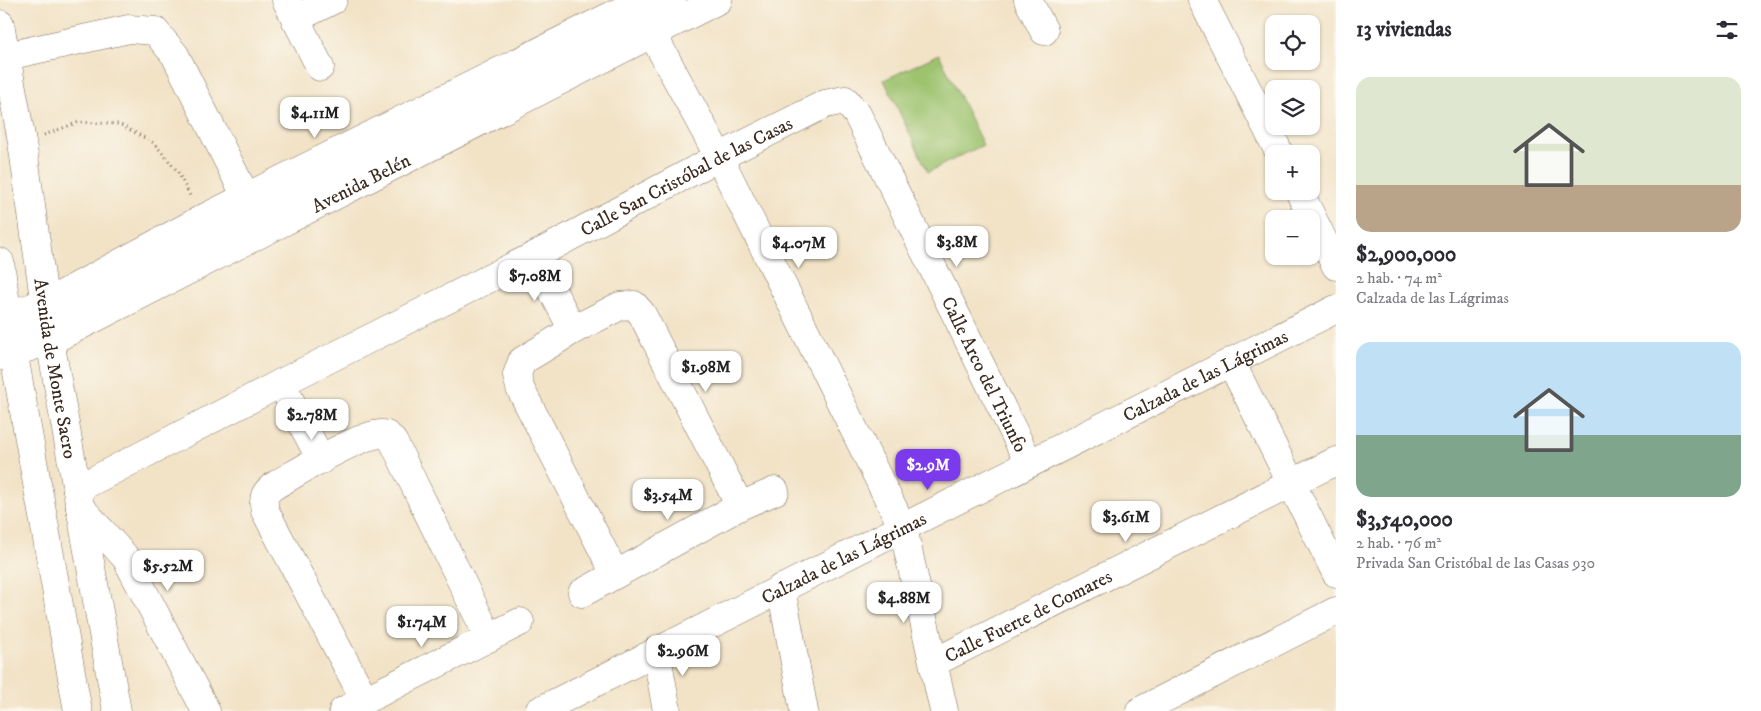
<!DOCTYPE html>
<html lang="es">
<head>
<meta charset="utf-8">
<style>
  :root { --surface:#fff; --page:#f2f2f3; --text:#2b2b33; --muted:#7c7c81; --accent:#7c3aed }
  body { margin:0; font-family:"IM FELL DW Pica",serif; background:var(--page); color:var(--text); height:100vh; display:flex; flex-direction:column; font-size:19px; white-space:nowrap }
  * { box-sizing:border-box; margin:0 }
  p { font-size:16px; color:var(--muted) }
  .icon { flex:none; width:28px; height:28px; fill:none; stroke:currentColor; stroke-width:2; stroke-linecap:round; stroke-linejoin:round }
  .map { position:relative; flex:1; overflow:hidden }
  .panel { display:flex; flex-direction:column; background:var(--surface); width:425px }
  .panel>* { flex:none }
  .controls { position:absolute; left:1265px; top:15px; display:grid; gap:10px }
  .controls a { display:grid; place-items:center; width:55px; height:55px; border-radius:10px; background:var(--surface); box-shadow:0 1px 4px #0004; font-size:25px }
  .price { position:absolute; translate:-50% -42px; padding:0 11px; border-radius:10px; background:#fff; color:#222; font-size:16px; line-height:32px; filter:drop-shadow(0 1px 2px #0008) }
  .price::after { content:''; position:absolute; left:50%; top:30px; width:15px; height:11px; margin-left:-8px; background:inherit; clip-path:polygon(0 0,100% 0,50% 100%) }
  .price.active { background:var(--accent); color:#fff }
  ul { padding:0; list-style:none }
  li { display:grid; align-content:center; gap:10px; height:265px; padding:0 20px }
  li span { display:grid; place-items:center; height:155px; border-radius:15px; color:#555 }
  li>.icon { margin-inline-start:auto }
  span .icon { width:90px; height:90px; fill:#fffc; stroke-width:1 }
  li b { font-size:21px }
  h2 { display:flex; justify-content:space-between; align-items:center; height:60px; padding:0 20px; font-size:21px }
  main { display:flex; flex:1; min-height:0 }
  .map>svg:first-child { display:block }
  .green { fill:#9dc36e; stroke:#6c7646 }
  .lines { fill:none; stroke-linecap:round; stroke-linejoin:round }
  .minor-casing { stroke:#7b6b59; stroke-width:29 }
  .major-casing { stroke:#7b6b59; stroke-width:29 }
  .path { stroke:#7b6b59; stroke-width:3; stroke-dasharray:1 4; stroke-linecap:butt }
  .minor { stroke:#fff; stroke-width:28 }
  .major { stroke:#fff; stroke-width:28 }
  .labels { text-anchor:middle; stroke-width:5; stroke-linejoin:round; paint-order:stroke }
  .street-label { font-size:19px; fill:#3b2a1e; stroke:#fbf7ec }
</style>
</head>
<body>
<main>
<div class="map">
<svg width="1336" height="711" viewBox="0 0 1336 711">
  <rect width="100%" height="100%" fill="#fbf7ec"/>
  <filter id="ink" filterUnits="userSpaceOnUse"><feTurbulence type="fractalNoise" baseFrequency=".02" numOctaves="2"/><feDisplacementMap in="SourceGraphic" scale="10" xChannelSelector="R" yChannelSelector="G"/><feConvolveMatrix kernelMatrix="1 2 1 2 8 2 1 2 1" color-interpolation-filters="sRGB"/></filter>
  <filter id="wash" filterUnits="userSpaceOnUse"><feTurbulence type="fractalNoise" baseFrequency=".0096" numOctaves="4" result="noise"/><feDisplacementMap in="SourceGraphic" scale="20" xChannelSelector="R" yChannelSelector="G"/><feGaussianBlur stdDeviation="1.12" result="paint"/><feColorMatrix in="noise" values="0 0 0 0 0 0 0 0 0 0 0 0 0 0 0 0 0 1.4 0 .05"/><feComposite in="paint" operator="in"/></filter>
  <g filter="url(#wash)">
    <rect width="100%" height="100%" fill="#f2e3c7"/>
    <path class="green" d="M939,54l44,91 -55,27 -44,-92z"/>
  </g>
  <g filter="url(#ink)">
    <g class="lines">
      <defs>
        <g id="minor">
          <path d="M286,0l34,67"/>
          <path d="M634,0l85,157 184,371 41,183"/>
          <path d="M1028,0l16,31"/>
          <path d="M1202,0l78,154"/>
          <path d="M295,19l38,-19"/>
          <path id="s1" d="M0,24l22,118 28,199 67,370"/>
          <path d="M7,56l122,-27 26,2 20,24 71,142"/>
          <path d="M1299,191l37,75"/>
          <path d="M274,201l398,-201"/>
          <path d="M534,256l39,74"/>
          <path d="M0,262l11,77 67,372"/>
          <path d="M0,341l48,-17 201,-101 50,-22"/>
          <path d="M1231,362l105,211"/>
          <path d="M281,383l40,77"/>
          <path id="s2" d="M77,489l204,-106 253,-127 185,-99 106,-53 20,-4 12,14 172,349"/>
          <path d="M80,507l46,51 80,153"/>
          <path d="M615,574l-95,-186 -3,-13 5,-14 51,-31 47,-24 14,-1 8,9 98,192"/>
          <path d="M781,588l23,123"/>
          <path d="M582,593l158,-87 35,-15"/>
          <path d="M656,651l11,60"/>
          <path id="s3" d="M935,662l401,-201"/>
          <path d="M365,700l-100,-189c-3,-14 0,-20 12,-27 23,-13 82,-50 105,-50 6,0 9,4 12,9l95,195"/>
          <path d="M343,711l177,-89"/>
          <path id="s4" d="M539,711l797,-402"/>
          <path d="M1140,711l196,-100"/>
        </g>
        <g id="major">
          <path d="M0,317l46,-14 156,-84 441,-219"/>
          <path id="s5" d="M0,356l50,-15 668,-341"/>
        </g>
      </defs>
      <use href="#minor" class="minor-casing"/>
      <use href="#major" class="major-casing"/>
      <path class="path" d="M44,135l35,-13 40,2 35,19 24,29 13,26"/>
      <use href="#minor" class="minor"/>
      <use href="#major" class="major"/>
    </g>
  </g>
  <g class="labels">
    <g class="street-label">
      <text dy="7" stroke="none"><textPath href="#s2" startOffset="685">Calle San Cristóbal de las Casas</textPath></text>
      <text dy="7" stroke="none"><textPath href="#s5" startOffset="401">Avenida Belén</textPath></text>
      <text dy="7" stroke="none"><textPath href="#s1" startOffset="349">Avenida de Monte Sacro</textPath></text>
      <text dy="7" stroke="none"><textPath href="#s2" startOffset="1170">Calle Arco del Triunfo</textPath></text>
      <text dy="7" stroke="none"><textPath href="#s4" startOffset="746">Calzada de las Lágrimas</textPath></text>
      <text dy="7" stroke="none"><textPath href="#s4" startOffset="341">Calzada de las Lágrimas</textPath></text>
      <text dy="7" stroke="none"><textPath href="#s3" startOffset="104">Calle Fuerte de Comares</textPath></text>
    </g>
  </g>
</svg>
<div class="controls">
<a><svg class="icon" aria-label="locate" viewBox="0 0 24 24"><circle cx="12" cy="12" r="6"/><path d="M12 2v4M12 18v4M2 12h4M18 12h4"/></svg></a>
<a><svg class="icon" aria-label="layers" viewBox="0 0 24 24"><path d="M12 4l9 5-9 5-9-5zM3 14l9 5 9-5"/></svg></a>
<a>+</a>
<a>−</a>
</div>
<b class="price" style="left:315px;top:139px">$4.11M</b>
<b class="price" style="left:957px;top:268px">$3.8M</b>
<b class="price" style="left:799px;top:269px">$4.07M</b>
<b class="price" style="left:535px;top:302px">$7.08M</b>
<b class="price" style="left:706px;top:393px">$1.98M</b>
<b class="price" style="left:312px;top:441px">$2.78M</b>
<b class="price active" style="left:928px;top:491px">$2.9M</b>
<b class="price" style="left:668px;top:521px">$3.54M</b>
<b class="price" style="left:1126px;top:543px">$3.61M</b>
<b class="price" style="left:168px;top:592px">$5.52M</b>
<b class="price" style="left:904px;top:624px">$4.88M</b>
<b class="price" style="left:422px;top:648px">$1.74M</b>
<b class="price" style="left:683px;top:677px">$2.96M</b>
</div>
<section class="panel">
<h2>13 viviendas<svg class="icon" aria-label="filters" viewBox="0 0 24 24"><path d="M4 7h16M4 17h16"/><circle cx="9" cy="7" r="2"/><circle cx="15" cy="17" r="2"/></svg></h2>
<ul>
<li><span style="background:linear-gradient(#dfe7d0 70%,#b9a48a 0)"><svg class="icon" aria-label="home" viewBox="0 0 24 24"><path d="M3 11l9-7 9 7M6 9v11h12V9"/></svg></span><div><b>$2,900,000</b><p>2 hab. · 74 m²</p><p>Calzada de las Lágrimas</p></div></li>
<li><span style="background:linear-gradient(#bfe0f5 60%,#7fa58c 0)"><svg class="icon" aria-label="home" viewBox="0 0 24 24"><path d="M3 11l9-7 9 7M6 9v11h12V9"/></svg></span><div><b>$3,540,000</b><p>2 hab. · 76 m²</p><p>Privada San Cristóbal de las Casas 930</p></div></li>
</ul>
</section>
</main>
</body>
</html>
